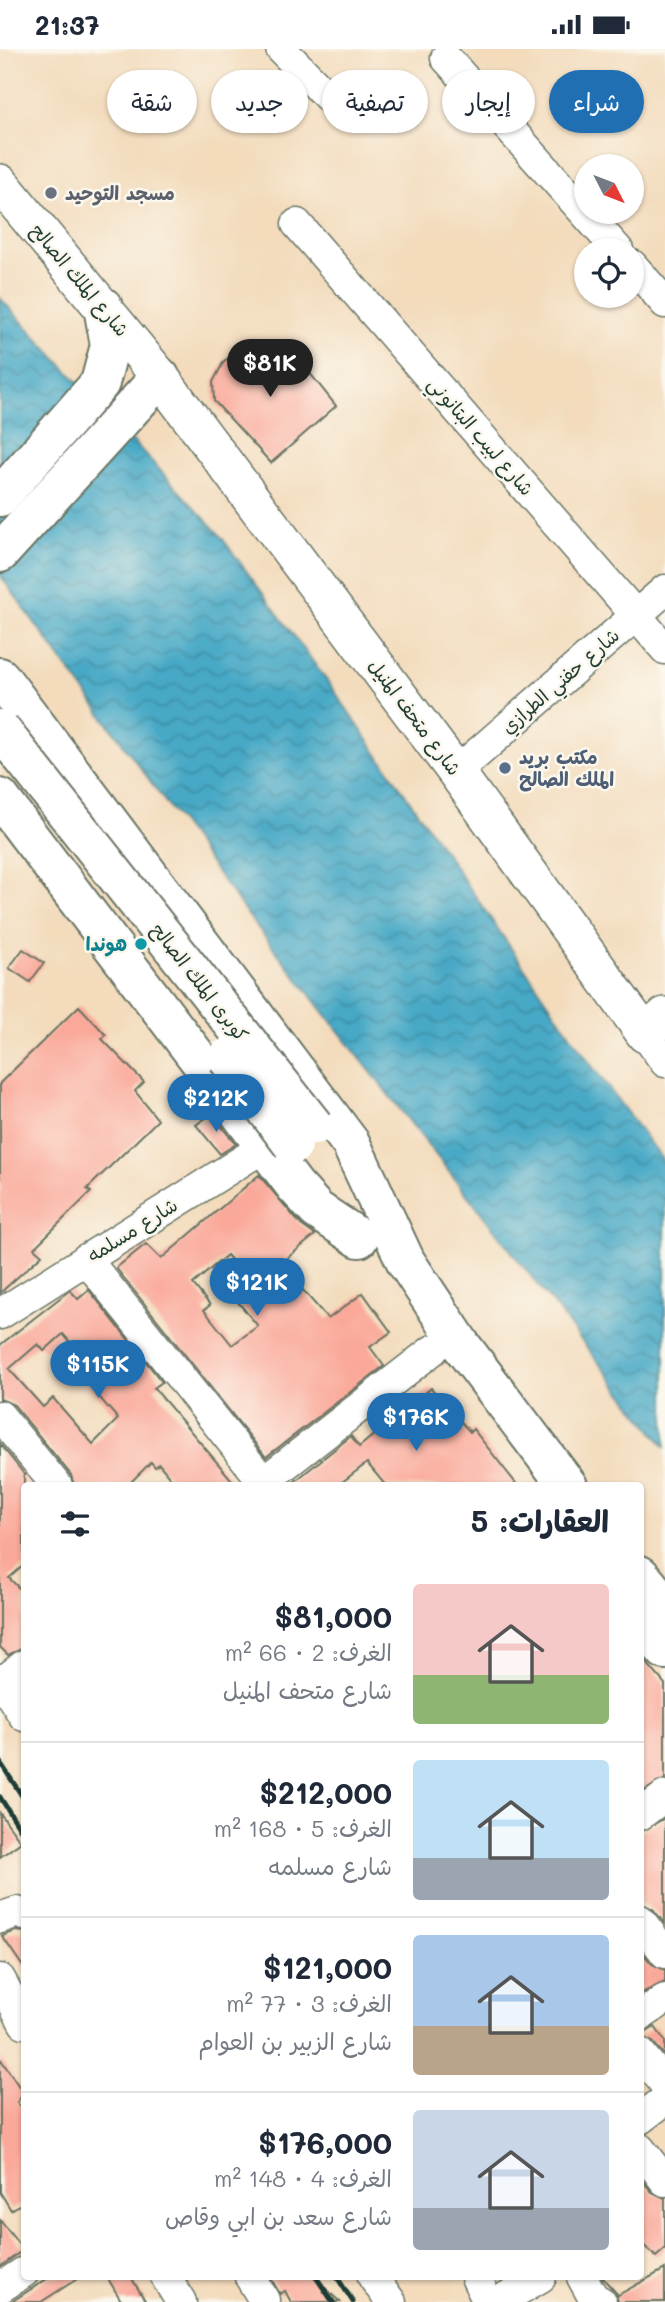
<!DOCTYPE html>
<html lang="ar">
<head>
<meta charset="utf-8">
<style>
  :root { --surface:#fff; --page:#f6f6f7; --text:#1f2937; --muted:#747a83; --line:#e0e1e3; --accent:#1f6fb2 }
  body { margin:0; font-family:Mali,"Playpen Sans Arabic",sans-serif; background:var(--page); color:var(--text); direction:rtl; height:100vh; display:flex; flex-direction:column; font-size:26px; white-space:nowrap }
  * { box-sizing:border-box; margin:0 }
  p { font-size:23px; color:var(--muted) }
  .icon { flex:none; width:38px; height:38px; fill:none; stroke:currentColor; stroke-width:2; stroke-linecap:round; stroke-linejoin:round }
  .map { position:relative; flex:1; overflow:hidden; direction:ltr }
  .sheet { position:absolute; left:21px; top:1433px; width:623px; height:798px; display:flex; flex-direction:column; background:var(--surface); border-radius:7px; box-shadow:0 2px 5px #0004; direction:rtl }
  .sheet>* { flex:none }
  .hud { position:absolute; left:21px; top:21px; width:623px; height:63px; direction:rtl; display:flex; gap:14px }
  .needle { width:46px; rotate:132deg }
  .controls { position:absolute; left:574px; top:105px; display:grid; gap:14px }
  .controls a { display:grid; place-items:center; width:70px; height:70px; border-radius:50%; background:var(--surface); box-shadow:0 2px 5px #0004; font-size:35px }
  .price { position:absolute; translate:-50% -60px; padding:0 16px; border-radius:24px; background:var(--accent); color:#fff; font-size:23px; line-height:46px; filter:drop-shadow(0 2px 4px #0008) }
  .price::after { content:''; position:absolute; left:50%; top:42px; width:21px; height:16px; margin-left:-10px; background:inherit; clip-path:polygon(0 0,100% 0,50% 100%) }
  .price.current { background:#222; color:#fff }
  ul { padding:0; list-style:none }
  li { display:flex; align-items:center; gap:21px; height:175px; padding:0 35px }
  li+li { border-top:2px solid var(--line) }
  li span { display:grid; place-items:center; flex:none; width:196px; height:140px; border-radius:7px; color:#555 }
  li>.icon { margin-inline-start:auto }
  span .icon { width:84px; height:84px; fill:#fffc; stroke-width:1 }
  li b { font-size:30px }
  h2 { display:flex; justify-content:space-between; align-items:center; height:84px; padding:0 35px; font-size:30px }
  .tag { padding:0 24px; border-radius:32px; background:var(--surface); box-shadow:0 2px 5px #0004; font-size:24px; line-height:63px }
  .tag.current { background:var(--accent); color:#fff }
  .status { display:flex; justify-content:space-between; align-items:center; height:49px; padding:0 35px; background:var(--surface); direction:ltr }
  .status svg { height:19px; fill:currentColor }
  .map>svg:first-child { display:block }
  .water { fill:url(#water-waves); stroke:#33737d; stroke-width:2 }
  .building { fill:#faa899; fill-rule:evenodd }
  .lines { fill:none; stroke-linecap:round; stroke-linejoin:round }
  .minor-casing { stroke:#697464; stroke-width:33 }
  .major-casing { stroke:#697464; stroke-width:40 }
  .highway-casing { stroke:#697464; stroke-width:42 }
  .minor { stroke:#fff; stroke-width:30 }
  .major { stroke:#fff; stroke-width:37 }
  .highway { stroke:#fff; stroke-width:38 }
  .rail { stroke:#1f3d34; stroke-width:5 }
  .highway-bridge-casing { stroke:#697464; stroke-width:42; stroke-linecap:butt }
  .highway-bridge { stroke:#fff; stroke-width:38 }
  .worship-dot { fill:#6b7280; stroke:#fbf7ec; stroke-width:2.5 }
  .service-dot { fill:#5c6f8a; stroke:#fbf7ec; stroke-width:2.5 }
  .culture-dot { fill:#0f9aa8; stroke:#fbf7ec; stroke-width:2.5 }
  .labels { text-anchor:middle; stroke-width:5; stroke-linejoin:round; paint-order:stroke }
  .worship-label { font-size:19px; font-weight:bold; fill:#5b616d; stroke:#fbf7ec; text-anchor:start }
  .street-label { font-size:19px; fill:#1f3d34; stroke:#fbf7ec }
  .service-label { font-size:19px; font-weight:bold; fill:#4e5e75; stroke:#fbf7ec; text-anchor:start }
  .culture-label { font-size:19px; font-weight:bold; fill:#0d838f; stroke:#fbf7ec; text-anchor:end }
</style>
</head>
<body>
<div class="status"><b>21:37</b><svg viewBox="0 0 49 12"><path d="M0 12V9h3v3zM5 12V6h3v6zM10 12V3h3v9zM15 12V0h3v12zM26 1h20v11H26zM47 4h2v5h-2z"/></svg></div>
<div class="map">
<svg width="665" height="2253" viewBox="0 0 665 2253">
  <defs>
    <pattern id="water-waves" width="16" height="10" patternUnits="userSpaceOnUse" patternTransform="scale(1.75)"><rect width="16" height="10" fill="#47a9c6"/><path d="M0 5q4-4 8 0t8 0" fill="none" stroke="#3b8ba2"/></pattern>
  </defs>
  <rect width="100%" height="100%" fill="#fbf7ec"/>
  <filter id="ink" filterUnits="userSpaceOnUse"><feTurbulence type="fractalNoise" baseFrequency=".0143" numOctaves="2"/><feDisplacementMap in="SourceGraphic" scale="14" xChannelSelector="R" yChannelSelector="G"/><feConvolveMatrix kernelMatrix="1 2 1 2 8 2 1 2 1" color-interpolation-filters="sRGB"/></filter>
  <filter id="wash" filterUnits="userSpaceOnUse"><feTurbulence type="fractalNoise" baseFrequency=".00686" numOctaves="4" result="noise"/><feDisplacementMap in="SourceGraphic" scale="28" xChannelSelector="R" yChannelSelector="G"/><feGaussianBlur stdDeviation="1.57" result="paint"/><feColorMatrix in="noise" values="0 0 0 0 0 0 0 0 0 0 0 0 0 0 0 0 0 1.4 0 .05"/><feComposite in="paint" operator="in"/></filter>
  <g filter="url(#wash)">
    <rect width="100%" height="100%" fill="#f3dbbc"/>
    <path class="water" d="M0,249l219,236 114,155 256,373 76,101v284l-418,-533 -247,-339z"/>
    <g id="blocks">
      <g class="building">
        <path d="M244,300h33l28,18 31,39 -65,57 -57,-62 -1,-19 11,-21z"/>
        <path d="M23,900l21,14 -14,19 -21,-14z"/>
        <path d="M79,957l27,29 -4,4 42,43 -9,9 23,29 -71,69 4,3 -57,56 8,7 -42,38v-210z"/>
        <path d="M211,1065l25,30 -16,10 -24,-29z"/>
        <path d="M259,1126l42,50 14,10 -35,29 48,55 35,-26 28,39 -21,15 14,19 -118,91 -150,-189 30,-24 15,15zM227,1206l28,32 -17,15 20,24 -26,19 -28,-35 6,-5 -17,-21z"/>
        <path d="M70,1241l8,9 11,-9 73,92 -8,6 83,98h-60l-18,-22 -4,3 -4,-5 -24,24h-53l-3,-11 -57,-70 -14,-6v-54zM63,1285l37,42 -11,9 29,34 -25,25 -40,-46 -10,9 -34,-38 29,-25 6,7z"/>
        <path d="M431,1339l39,44 3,-3 45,57h-132l-19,-23 -30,23h-48l62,-50 8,11z"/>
        <path d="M0,1395l24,30v91l-15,13 15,15v55l-16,7 -8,-8z"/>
        <path d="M640,1606l25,29v95l-25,14z"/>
        <path d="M0,1764l21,29 -21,15z"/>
        <path d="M665,1769v106l-12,-15 -13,-6v-71z"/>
        <path d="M16,1882l8,1v36l-22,-32z"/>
        <path d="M640,1901l12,14 13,6v12l-25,12z"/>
        <path d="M655,1978l10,14v15l-12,-14 -13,-6z"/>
        <path d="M0,2009l24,36 -7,8 7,11v89l-13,8 -11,-18z"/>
        <path d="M640,2129l12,14 13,6v51l-9,8 -16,-15z"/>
        <path d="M0,2171l23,30 -23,17z"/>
        <path d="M665,2220v33h-47l-2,-9 -14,-16 16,18z"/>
        <path d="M50,2228h30l-39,25h-30z"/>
        <path d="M107,2228h24l15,25h-24z"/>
        <path d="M270,2228h43l27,25h-49l-6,-11 -5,3z"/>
      </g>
    </g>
  </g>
  <g filter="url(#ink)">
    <use href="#blocks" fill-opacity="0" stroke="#697464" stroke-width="2"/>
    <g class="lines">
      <defs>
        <g id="minor">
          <path d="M281,0l62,63"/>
          <path d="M446,9l172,192"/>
          <path d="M297,175l368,425"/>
          <path d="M632,216l33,38"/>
          <path d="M456,723l209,-182"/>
          <path d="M645,985l20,28"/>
          <path d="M86,1210l181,227"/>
          <path d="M0,1265l264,-167"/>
          <path d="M0,1367l57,70"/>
          <path d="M258,1437l175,-136"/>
          <path d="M0,1630l24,37"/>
          <path d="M2,1633l22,-17"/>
          <path d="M640,1766l25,-19"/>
          <path d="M0,1869l17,-6 7,3"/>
          <path d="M640,1871l25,33"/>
          <path d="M0,1930l24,44"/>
          <path d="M640,1967l25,-17"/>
          <path d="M640,2004l25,31"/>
          <path d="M640,2070l25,-19"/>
          <path d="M640,2100l25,32"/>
          <path d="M166,2228l15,25"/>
          <path d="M250,2228l14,23"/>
          <path d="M373,2228l18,25"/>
          <path d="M476,2228l12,25"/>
          <path d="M582,2228l11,20 8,5"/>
          <path d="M0,2239l24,-16"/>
          <path d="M498,2253l43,-25"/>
        </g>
        <path id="major" d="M0,134l160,194 296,395 189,262 20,-18"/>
        <g id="highway">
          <path d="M0,448l100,-114 10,-38 -7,-38"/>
          <path d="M0,504l160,-176"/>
          <path d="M0,628l351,467 55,118 55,83 107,141"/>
          <path d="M0,749l295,388 22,24 42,28"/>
          <path d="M640,1526l25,30"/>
          <path d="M640,1571l25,30"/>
        </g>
      </defs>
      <use href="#minor" class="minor-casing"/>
      <use href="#major" class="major-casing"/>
      <use href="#highway" class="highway-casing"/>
      <use href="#minor" class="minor"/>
      <use href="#major" class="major"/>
      <use href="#highway" class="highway"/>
      <g class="rail">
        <path d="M0,1713l24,37"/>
        <path d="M0,1748l24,38"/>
        <path d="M316,2228l17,25"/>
        <path d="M337,2228l16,25"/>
      </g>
      <defs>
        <g id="highway-bridge">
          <path d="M0,680l314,397"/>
          <path d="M227,1009l66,87"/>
        </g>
      </defs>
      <use href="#highway-bridge" class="highway-bridge-casing"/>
      <use href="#highway-bridge" class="highway-bridge"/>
    </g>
  </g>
  <circle class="worship-dot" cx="51" cy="144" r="7"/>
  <circle class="service-dot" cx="505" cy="719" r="7"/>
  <circle class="culture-dot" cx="141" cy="895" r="7"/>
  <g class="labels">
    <g class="worship-label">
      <text x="65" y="151">مسجد التوحيد</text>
    </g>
    <g class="street-label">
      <text transform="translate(80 231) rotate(50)" y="7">شارع الملك الصالح</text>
      <text transform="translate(481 387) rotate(49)" y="7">شارع لبيب البتانوني</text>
      <text transform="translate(560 632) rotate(-41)" y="7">شارع حفني الطرازي</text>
      <text transform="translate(415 668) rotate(53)" y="7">شارع متحف المنيل</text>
      <text transform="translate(200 933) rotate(52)" y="7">كوبرى الملك الصالح</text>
      <text transform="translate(132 1181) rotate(-32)" y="7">شارع مسلمه</text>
    </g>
    <g class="service-label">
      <text x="519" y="715">مكتب بريد<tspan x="519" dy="22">الملك الصالح</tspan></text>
    </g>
    <g class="culture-label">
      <text x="127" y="902">هوندا</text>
    </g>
  </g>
</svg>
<div class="controls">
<a><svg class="needle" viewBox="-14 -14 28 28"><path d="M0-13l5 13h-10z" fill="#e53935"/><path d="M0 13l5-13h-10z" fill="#747a83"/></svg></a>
<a><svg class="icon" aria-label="locate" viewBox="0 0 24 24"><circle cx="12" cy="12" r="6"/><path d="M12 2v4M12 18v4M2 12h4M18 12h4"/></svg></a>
</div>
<b class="price current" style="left:270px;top:350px">$81K</b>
<b class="price" style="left:216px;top:1085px">$212K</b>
<b class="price" style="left:257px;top:1269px">$121K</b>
<b class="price" style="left:98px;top:1351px">$115K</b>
<b class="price" style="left:416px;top:1404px">$176K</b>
<div class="hud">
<a class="tag current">شراء</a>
<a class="tag">إيجار</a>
<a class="tag">تصفية</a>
<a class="tag">جديد</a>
<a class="tag">شقة</a>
</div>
<section class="sheet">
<h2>العقارات: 5<svg class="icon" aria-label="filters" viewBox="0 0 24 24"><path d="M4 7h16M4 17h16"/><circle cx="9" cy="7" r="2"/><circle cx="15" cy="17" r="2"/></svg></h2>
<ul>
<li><span style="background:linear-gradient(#f6c9c9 65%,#8fb573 0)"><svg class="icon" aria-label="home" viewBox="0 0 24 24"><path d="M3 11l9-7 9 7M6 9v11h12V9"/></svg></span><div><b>$81,000</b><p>الغرف: 2 · 66 m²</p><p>شارع متحف المنيل</p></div></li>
<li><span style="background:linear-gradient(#bfe0f5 70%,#9aa5b1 0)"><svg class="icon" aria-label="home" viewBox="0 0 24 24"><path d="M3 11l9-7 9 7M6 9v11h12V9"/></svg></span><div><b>$212,000</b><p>الغرف: 5 · 168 m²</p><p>شارع مسلمه</p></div></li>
<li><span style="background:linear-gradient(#a9c7e8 65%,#b9a48a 0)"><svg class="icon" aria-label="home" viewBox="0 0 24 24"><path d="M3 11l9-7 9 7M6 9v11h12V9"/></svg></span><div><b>$121,000</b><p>الغرف: 3 · 77 m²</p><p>شارع الزبير بن العوام</p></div></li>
<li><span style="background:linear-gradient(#c9d6e8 70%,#9aa5b1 0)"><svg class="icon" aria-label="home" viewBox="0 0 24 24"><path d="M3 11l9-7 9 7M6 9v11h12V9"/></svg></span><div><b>$176,000</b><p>الغرف: 4 · 148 m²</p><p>شارع سعد بن ابي وقاص</p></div></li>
</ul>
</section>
</div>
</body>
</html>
